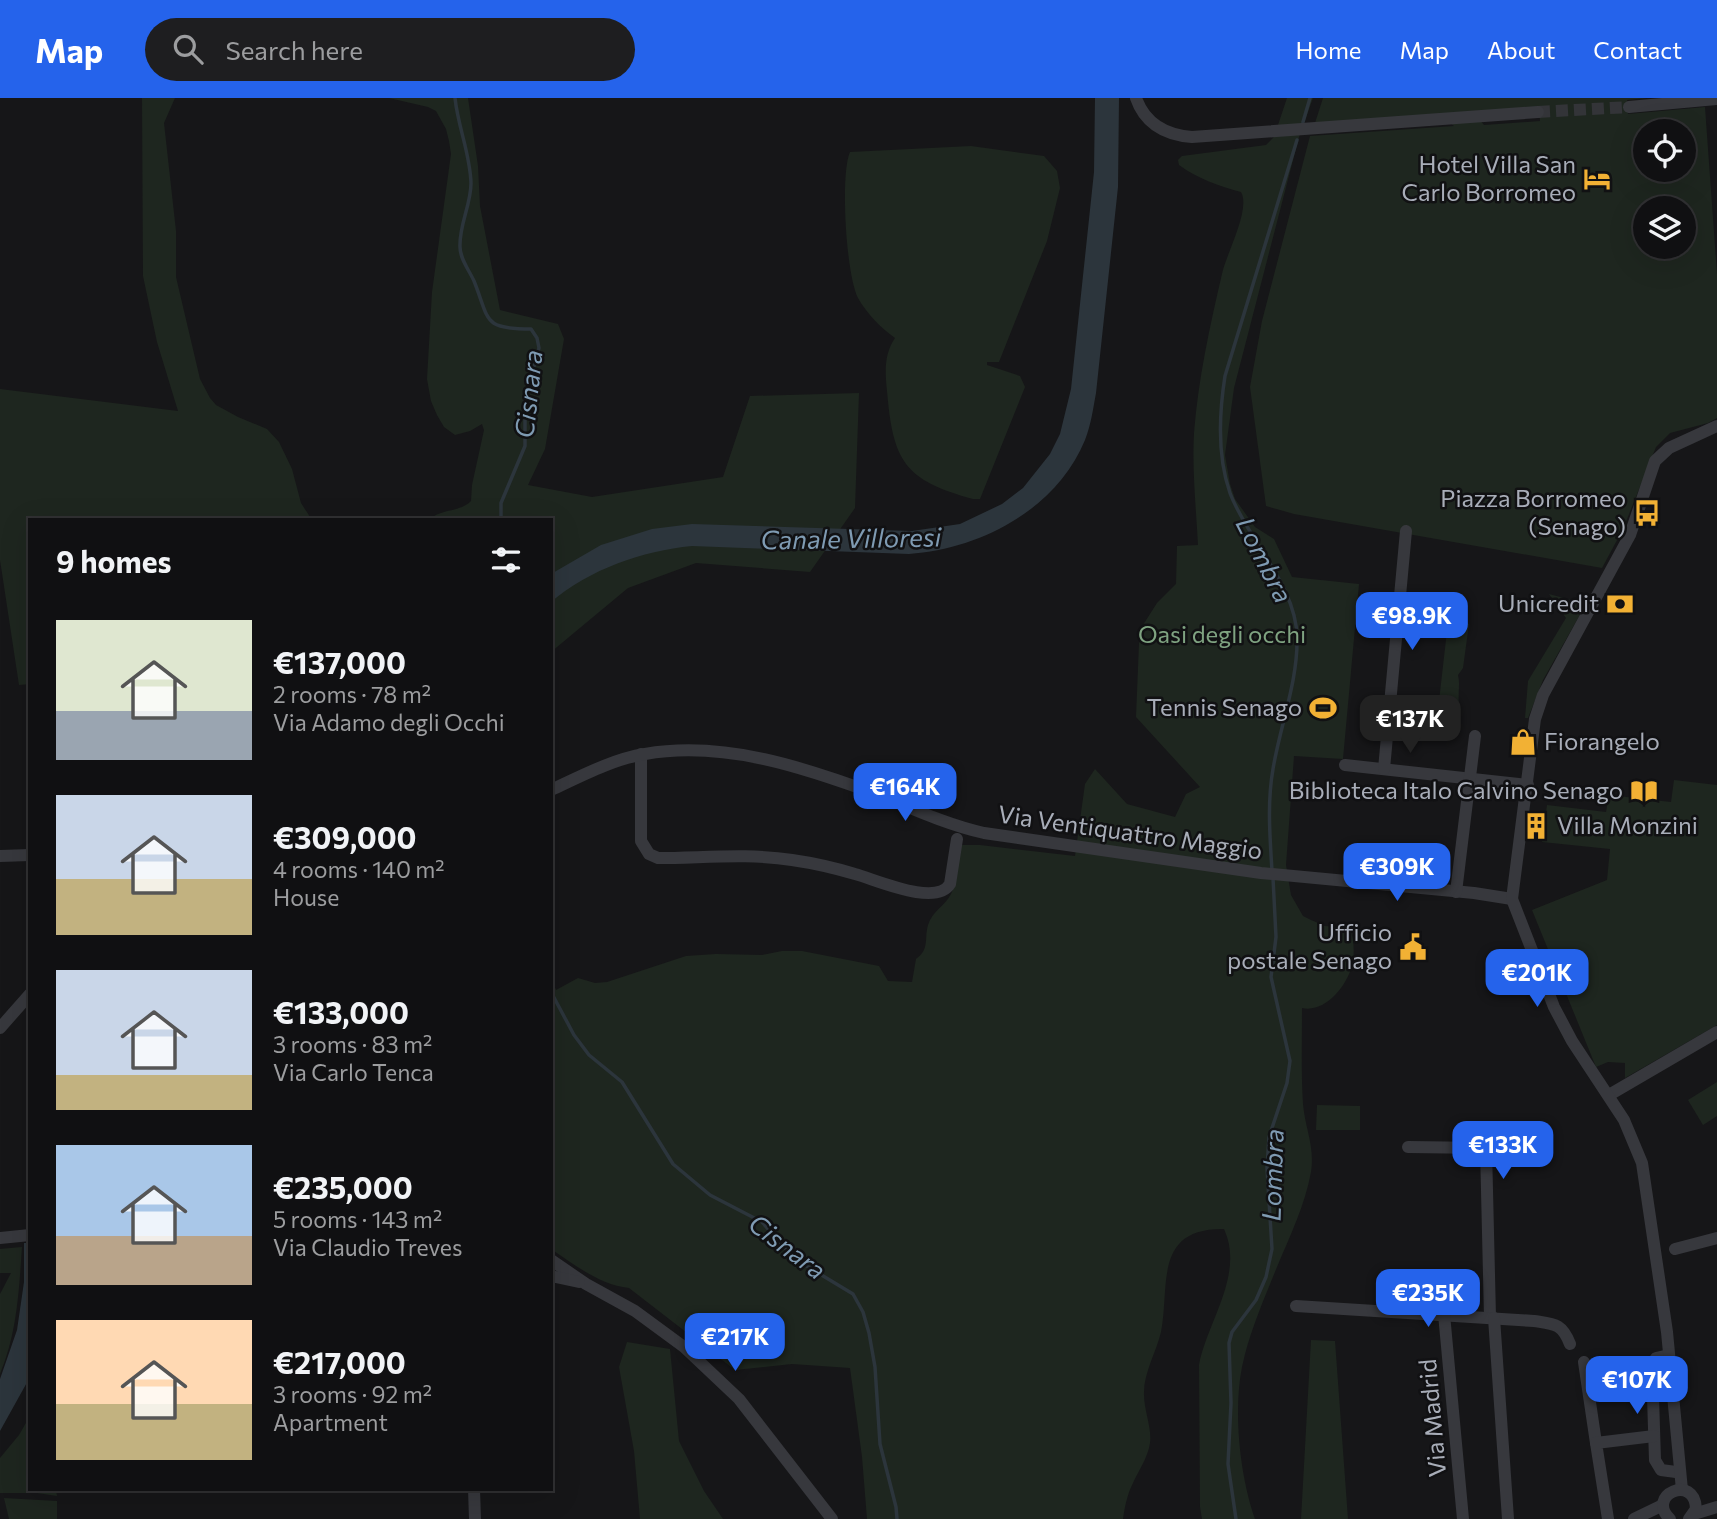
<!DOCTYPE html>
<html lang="en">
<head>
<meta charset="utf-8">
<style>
  :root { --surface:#101012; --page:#1e1e20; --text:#f1f3f6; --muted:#9c9d9f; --line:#303032; --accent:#2563eb }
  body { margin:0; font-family:Commissioner,sans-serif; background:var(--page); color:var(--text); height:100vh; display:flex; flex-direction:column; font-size:26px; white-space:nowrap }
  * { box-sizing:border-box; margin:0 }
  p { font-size:23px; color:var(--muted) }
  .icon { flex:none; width:38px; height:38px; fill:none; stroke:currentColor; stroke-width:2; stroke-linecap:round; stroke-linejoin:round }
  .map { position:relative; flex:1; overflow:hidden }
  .drawer { position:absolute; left:28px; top:420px; width:525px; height:973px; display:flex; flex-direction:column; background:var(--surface); border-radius:0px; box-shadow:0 7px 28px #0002,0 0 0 2px var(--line) }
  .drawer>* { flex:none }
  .controls { position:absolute; left:1633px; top:21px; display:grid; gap:14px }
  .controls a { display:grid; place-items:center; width:63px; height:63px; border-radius:50%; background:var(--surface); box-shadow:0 7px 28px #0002,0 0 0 2px var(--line); font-size:35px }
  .price { position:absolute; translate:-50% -60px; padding:0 16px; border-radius:14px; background:var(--accent); color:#fff; font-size:23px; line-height:46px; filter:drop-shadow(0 2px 4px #0008) }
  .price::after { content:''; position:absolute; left:50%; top:42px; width:21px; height:16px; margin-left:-10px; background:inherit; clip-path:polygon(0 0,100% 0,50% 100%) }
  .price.on { background:#222; color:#fff }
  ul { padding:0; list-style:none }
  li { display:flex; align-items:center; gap:21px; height:175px; padding:0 28px }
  li span { display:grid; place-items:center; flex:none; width:196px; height:140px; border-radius:0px; color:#555 }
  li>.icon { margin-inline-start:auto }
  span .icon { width:84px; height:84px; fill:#fffc; stroke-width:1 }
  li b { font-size:30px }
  h2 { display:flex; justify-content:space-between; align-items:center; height:84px; padding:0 28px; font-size:30px }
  header { display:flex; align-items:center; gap:42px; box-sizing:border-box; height:98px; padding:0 35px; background:var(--accent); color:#fff }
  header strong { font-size:33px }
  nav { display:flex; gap:38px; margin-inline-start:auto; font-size:24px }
  .search { width:490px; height:63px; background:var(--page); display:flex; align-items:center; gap:18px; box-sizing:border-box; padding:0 24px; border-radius:38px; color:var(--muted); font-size:26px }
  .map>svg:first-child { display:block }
  .green { fill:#1e261f; fill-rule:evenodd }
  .water { fill:#2c353c }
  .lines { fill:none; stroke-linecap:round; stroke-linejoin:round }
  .stream { stroke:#2c353c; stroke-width:3.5 }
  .minor-tunnel { stroke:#333438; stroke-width:12; stroke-dasharray:12 6; stroke-linecap:butt }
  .minor { stroke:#37383d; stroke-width:12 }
  .labels { text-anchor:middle; stroke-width:5; stroke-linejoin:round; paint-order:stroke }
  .poi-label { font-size:24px; fill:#a8adb8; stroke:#111113; text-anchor:end }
  .park-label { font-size:24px; fill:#7fa381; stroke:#111113 }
  .street-label { font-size:24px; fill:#a8adb8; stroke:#111113 }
  .water-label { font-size:26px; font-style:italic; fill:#7f9bb3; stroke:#111113 }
</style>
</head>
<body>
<header>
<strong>Map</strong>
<div class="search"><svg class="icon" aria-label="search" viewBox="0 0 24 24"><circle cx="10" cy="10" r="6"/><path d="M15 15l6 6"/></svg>Search here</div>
<nav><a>Home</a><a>Map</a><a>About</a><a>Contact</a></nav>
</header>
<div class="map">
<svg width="1717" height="1421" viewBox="0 0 1717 1421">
  <rect width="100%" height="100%" fill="#161618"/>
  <g class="green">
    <path d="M142,0h33l-11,25 12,108v46l24,102 10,19 6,7 22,12 29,12 12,13 13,27 9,34 11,17h-282v164l-11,1 -19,-125v-171l178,22 -21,-69 -14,-66z"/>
    <path d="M389,0h79l10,68 2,40 20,104 58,14 6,15 -19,110 -17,36 64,12 131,-20 27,-81 109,-3 -4,115 -45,64 -114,-9 -68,25 -77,64v-132h-122c12,-12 30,-7 42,-19l1,-16 12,-55 -2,-6 -12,7 -15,4 -11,-8 -7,-12 -6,-14 -4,-22 5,-87 19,-138 -2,-13 -3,-12 -10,-18 -8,-4z"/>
    <path d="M1287,0h26l-14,39 -65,251 -9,67 5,29 5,15 20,28 19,12 18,38 67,7 -16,175 -49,-3 -8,109 5,30 12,21 8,4 14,6 25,2c4,12 5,25 2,38 -6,21 -27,47 -50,42 0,32 -1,64 1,96 2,24 12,43 8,68 -6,33 -21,64 -34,95 -13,32 -28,66 -35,100 -9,45 -2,109 13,152h-53l-2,-12 -1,-142c8,-43 46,-91 25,-136 -71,-1 -54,57 -63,103 -5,21 -18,42 -17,63 0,15 8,33 6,48 -2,14 -11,27 -17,40 -6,12 -8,23 -10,36h-256l-5,-62 -12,-89 -58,-4 -57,6 -106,-82c-29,-3 -54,-23 -78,-39v-270l5,11 22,-12 17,5 12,-1 79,-26 30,-2 46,1 20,-4h20l77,15 9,15 24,1 4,-23c14,-10 8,-20 12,-34 4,-14 17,-19 23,-31 7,-14 7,-33 9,-49h20l95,11 10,-72 10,-15 32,35 48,13 11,-23 14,-7 -64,-70 3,-74 4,-18 14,-22 19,-19 1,-38 21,-1c-2,-37 -6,-76 -4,-112 4,-53 16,-108 28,-159 4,-20 29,-65 19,-82 -22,-6 -43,-13 -62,-27l-1,-5 4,-4 84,-11 8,-8z"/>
    <path d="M1323,0h324l-20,2 1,14 77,-7 12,167v144l-9,5 -38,10 -14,14 -33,82 -21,39 -308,-54 -28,-8 -16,-119 12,-66 48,-185 144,-10 -16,-12 -123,9zM1539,9l1,14 -56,4 -11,-13zM1645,33h39v39h-39zM1645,110h39v39h-39z"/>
    <path d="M971,48l73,10 13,15 3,17 -13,53 -48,121h-12v3l33,11 5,11 -45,112h-7c-69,-19 -80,-38 -86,-108 -2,-19 -3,-37 8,-53 -14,-10 -28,-24 -37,-40 -12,-23 -18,-124 -8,-146z"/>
    <path d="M1549,496l37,10 -43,76 -15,38h-3l3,-37 38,-63z"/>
    <path d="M1449,515l7,1 6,7 7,3 -6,44 -5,7c3,11 -2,25 3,35h-23z"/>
    <path d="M1674,682l43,5v240l-92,53v-15l-17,-1 -12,5 -64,-157 75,-30 3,-31 -68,-7 5,-37 59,7 3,-17 62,7z"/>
    <path d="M1717,984v34l-14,9 -15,-25z"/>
    <path d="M1317,1007l43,1v24h-44z"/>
    <path d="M22,1149c-3,44 -5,86 -22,127v-80l11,-21h-11v-24z"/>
    <path d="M1311,1242l24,1 13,178h-47z"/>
    <path d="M627,1244l43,7 9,92 25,50 19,28h-83l-6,-68 -15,-84z"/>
    <path d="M30,1318v73h26l1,7 -20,-3h-37v-35l19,-23z"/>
    <path d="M4,1400l53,3v18h-48z"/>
  </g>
  <g class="water">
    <path d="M1095,0h24l-1,89 -22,206c-3,16 -5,32 -11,47 -29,70 -105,109 -176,114l-217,-8c-50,5 -102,23 -141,56v-28l50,-29 51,-16 40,-5 220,7 48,-7 42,-20 21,-16 27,-34 10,-20 11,-45 23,-217z"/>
    <path d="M24,1145h6v134l-30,54v-52l17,-49 7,-48z"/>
  </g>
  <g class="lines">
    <g class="stream">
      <path d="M455,0c3,29 15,55 16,85 0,22 -12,42 -11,64 0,12 9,23 14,34 16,40 8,48 57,48l6,9 2,10 -14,51v47l-24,57v17"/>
      <path d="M1303,24l7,-24"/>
      <path d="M1272,773c-2,-34 -5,-68 1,-102 7,-43 25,-88 24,-131 0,-52 -50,-99 -67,-145 -13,-37 -11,-79 -5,-117l72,-236"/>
      <path d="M551,894l23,43 15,20 33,27 51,82 37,31 52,27 33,37 58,35 10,18 6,21 6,34 5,77 16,63 1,12"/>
      <path d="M1236,1421l-8,-55 3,-61 -2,-60 3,-11 24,-32 10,-23 6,-28 -5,-81 2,-31 18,-54 3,-22 -19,-84 5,-40 -3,-59"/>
    </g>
    <path class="minor-tunnel" d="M1538,14l91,-5"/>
    <g class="minor">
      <path d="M1136,0c9,26 30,37 56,39l346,-25"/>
      <path d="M1629,9l88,-8"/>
      <path d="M641,656v87l8,13 9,4c44,0 91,-5 134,2 21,3 43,8 63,14 22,6 81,33 95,10l7,-45"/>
      <path d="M1345,667l183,20"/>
      <path d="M1384,671l22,-238"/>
      <path d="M551,692c30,-14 62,-31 94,-36 79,-14 161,14 234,41 34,14 69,30 105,38l277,40 213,20 38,6"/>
      <path d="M0,758l30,-1"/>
      <path d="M1456,794l19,-156"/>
      <path d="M0,930l30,-34"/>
      <path d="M1609,997l108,-63"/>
      <path d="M1408,1049l78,1 4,169"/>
      <path d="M0,1140l30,-3"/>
      <path d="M1675,1151l42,-11"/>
      <path d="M551,1162l35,24 49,27 49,36 55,52 93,120"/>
      <path d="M551,1178l28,6"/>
      <path d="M1296,1208l238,15c20,3 28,2 36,23"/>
      <path d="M1444,1216l19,205"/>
      <path d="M1494,1220l14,201"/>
      <path d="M1669,1257l-13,3 -4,7 3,95 6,10 15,2"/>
      <path d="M1584,1264l12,81"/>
      <path d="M474,1391l1,30"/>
      <path d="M1682,1392l-15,-158 -25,-169 -18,-43 -52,-79 -18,-34 -42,-108 23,-180 8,-24 87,-160 25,-74 14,-13 48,-22"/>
      <path d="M1694,1416l23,-7"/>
      <path d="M1608,1421l-12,-76 58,-7"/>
      <path d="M1634,1421l29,-14"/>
      <path d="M1670,1421c-25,-24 25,-46 26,-10l-7,10"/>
    </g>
  </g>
  <defs>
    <symbol id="hotel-bare" viewBox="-9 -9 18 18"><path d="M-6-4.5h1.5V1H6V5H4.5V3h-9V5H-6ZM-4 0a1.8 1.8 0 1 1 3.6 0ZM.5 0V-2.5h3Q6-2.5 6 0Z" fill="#f2b134" stroke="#111113" stroke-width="2.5" paint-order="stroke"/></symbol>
    <symbol id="bus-bare" viewBox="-9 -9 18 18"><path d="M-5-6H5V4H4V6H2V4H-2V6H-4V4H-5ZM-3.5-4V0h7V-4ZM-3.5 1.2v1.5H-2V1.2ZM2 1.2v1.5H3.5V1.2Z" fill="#f2b134" stroke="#111113" stroke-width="2.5" paint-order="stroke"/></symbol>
    <symbol id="bank-bare" viewBox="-9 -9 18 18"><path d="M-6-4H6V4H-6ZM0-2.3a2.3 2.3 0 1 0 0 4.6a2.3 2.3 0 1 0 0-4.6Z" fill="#f2b134" stroke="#111113" stroke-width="2.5" paint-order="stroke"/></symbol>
    <symbol id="stadium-bare" viewBox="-9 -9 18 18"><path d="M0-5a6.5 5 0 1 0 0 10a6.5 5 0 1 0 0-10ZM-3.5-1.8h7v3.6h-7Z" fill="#f2b134" stroke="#111113" stroke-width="2.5" paint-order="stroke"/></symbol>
    <symbol id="shop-bare" viewBox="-9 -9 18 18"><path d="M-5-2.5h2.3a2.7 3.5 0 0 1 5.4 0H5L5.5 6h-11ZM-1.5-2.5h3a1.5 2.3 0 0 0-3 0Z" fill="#f2b134" stroke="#111113" stroke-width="2.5" paint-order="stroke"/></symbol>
    <symbol id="library-bare" viewBox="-9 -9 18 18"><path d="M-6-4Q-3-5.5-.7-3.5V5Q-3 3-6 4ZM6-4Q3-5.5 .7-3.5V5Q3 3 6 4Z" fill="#f2b134" stroke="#111113" stroke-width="2.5" paint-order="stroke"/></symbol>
    <symbol id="building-bare" viewBox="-9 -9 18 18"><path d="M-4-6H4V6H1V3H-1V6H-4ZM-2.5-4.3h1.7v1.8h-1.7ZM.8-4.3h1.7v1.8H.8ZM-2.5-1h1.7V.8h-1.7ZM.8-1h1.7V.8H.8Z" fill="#f2b134" stroke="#111113" stroke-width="2.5" paint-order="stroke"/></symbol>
    <symbol id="civic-bare" viewBox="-9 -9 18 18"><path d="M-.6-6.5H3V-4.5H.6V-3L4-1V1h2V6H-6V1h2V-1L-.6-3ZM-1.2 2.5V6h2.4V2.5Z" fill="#f2b134" stroke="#111113" stroke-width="2.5" paint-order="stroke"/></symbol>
  </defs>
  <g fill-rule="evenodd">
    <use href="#hotel-bare" x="1578" y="62" width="38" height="38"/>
    <use href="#bus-bare" x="1628" y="396" width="38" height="38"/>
    <use href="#bank-bare" x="1601" y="487" width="38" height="38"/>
    <use href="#stadium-bare" x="1304" y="591" width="38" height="38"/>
    <use href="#shop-bare" x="1504" y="625" width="38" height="38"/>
    <use href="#library-bare" x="1625" y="674" width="38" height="38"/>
    <use href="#building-bare" x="1517" y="709" width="38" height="38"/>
    <use href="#civic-bare" x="1394" y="830" width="38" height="38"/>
  </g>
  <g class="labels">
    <g class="poi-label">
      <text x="1576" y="75">Hotel Villa San<tspan x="1576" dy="28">Carlo Borromeo</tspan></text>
      <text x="1626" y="409">Piazza Borromeo<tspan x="1626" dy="28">(Senago)</tspan></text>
      <text x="1599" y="514">Unicredit</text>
      <text x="1302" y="618">Tennis Senago</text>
      <text x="1544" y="652" text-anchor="start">Fiorangelo</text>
      <text x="1623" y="701">Biblioteca Italo Calvino Senago</text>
      <text x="1557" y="736" text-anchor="start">Villa Monzini</text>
      <text x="1392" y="843">Ufficio<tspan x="1392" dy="28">postale Senago</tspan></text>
    </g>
    <g class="park-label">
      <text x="1222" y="545">Oasi degli occhi</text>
    </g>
    <g class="street-label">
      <text transform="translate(1130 735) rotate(8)" y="8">Via Ventiquattro Maggio</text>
      <text transform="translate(1433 1320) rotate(-95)" y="8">Via Madrid</text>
    </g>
    <g class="water-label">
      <text transform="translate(529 296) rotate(-84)" y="9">Cisnara</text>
      <text transform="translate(851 441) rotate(-1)" y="9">Canale Villoresi</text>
      <text transform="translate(1264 462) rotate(63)" y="9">Lombra</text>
      <text transform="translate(1273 1077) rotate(-88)" y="9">Lombra</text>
      <text transform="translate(787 1149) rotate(37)" y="9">Cisnara</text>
    </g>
  </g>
</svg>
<div class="controls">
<a><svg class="icon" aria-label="locate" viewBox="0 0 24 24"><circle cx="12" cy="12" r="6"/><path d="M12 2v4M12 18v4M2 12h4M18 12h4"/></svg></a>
<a><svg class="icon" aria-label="layers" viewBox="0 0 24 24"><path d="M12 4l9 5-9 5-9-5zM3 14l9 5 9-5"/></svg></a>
</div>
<b class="price" style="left:1412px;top:554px">€98.9K</b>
<b class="price on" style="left:1410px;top:657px">€137K</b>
<b class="price" style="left:905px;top:725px">€164K</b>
<b class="price" style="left:1397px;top:805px">€309K</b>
<b class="price" style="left:1537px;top:911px">€201K</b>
<b class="price" style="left:1503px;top:1083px">€133K</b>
<b class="price" style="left:1428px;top:1231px">€235K</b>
<b class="price" style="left:735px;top:1275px">€217K</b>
<b class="price" style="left:1637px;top:1318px">€107K</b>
<section class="drawer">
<h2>9 homes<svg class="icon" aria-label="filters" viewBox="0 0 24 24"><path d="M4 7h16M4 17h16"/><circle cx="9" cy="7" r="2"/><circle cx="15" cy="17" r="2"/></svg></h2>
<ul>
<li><span style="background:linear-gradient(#dfe7d0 65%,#9aa5b1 0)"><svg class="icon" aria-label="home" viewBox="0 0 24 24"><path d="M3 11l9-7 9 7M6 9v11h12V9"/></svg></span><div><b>€137,000</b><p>2 rooms · 78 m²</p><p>Via Adamo degli Occhi</p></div></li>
<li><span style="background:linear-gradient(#c9d6e8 60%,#c2b280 0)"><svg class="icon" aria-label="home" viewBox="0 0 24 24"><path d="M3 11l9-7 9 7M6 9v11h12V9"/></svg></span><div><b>€309,000</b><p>4 rooms · 140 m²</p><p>House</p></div></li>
<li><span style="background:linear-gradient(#c9d6e8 75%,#c2b280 0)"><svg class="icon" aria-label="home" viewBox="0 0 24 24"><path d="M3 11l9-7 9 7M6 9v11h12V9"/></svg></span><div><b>€133,000</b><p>3 rooms · 83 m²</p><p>Via Carlo Tenca</p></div></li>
<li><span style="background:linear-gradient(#a9c7e8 65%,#b9a48a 0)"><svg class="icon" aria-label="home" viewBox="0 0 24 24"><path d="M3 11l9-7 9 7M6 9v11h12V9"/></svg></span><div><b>€235,000</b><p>5 rooms · 143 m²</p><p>Via Claudio Treves</p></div></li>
<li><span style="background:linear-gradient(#ffd9b3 60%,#c2b280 0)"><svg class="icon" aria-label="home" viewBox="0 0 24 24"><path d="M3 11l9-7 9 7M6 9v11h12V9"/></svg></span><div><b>€217,000</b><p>3 rooms · 92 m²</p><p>Apartment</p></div></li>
</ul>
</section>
</div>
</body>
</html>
